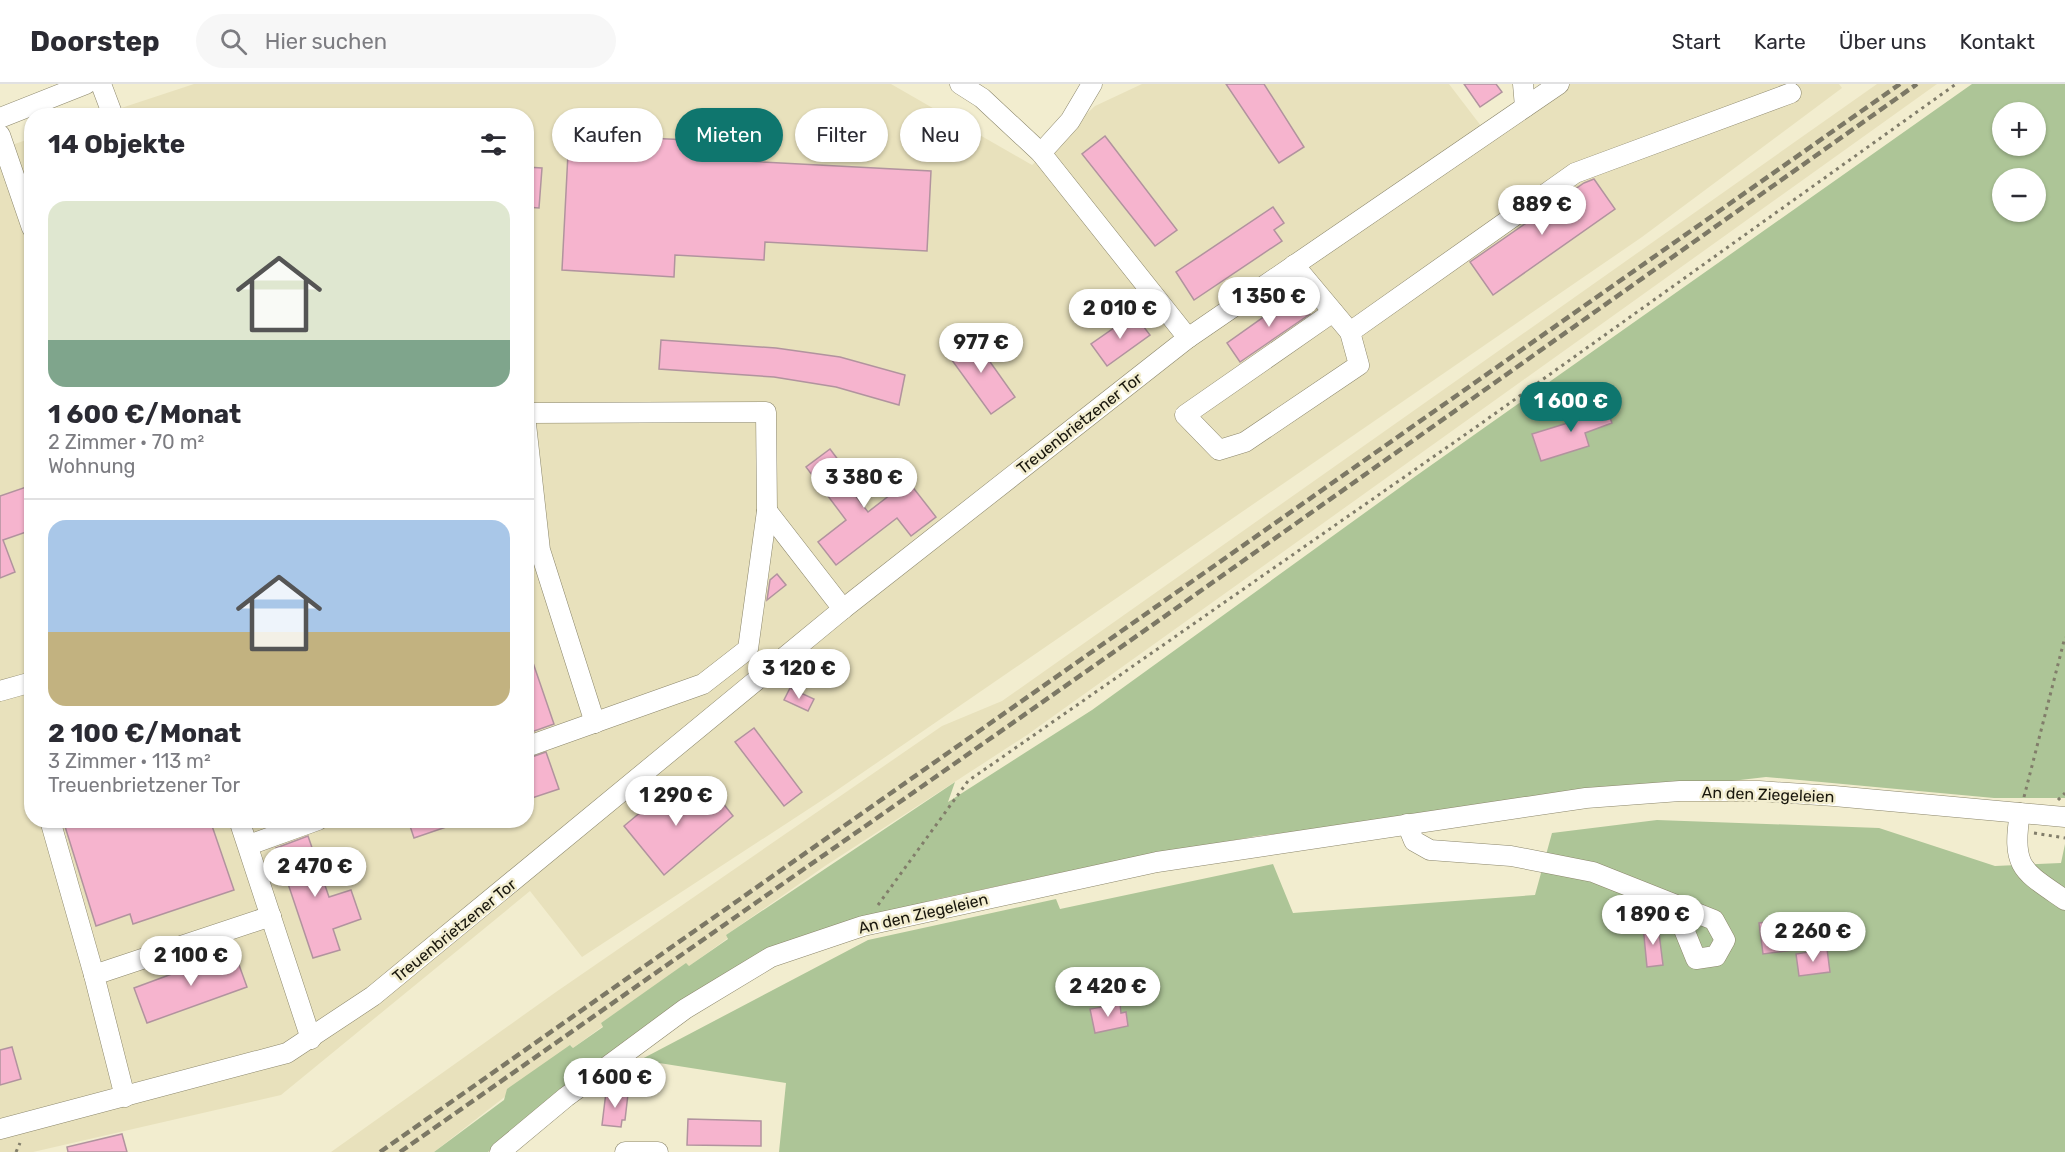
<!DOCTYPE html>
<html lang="de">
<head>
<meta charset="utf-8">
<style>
  :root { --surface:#fff; --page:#f7f7f7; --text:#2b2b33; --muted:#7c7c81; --line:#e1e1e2; --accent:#0f766e }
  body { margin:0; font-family:Rubik,sans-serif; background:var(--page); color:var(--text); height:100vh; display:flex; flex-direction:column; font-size:22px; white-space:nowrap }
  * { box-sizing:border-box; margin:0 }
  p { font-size:20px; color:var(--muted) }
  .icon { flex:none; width:33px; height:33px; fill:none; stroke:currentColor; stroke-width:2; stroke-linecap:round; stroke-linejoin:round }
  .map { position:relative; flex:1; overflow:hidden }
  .panel { position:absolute; left:24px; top:24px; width:510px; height:720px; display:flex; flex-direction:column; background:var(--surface); border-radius:24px; box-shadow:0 2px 4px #0004 }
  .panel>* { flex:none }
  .banner { position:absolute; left:552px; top:24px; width:570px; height:54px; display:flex; gap:12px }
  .fabs { position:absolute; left:1992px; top:18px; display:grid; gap:12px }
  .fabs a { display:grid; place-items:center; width:54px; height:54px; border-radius:50%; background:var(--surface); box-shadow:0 2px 4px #0004; font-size:30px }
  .price { position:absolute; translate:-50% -51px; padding:0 14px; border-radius:21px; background:#fff; color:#222; font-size:20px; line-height:39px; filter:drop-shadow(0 2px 3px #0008) }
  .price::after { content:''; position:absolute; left:50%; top:36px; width:18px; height:14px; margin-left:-9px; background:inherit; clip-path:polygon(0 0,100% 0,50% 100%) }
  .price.selected { background:var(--accent); color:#fff }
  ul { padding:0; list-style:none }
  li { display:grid; align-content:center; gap:12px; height:318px; padding:0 24px }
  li+li { border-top:2px solid var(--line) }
  li span { display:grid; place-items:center; height:186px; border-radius:18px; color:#555 }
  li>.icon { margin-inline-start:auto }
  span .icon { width:108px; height:108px; fill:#fffc; stroke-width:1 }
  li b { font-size:26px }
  h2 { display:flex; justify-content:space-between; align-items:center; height:72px; padding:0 24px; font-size:26px }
  .pill { padding:0 21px; border-radius:27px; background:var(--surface); box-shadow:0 2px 4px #0004; font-size:21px; line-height:54px }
  .pill.selected { background:var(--accent); color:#fff }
  header { display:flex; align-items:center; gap:36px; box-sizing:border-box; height:84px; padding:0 30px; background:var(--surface); border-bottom:2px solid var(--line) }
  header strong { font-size:28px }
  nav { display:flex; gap:33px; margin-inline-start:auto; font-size:21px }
  .search { width:420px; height:54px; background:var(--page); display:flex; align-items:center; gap:15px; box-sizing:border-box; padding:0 21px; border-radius:33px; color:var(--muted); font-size:22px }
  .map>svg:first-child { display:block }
  .built { fill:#e8e1bc }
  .green { fill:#adc597; fill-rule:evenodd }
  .building { fill:#f6b4ce; stroke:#b1939e; stroke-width:1.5 }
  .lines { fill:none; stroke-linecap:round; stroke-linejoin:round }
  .minor-casing { stroke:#8b866b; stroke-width:21 }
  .path { stroke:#817d6a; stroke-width:3; stroke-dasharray:3 4.5; stroke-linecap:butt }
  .minor { stroke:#fff; stroke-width:20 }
  .rail { stroke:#7c7865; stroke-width:4.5; stroke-dasharray:9 4.5; stroke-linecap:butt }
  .labels { text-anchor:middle; stroke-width:5; stroke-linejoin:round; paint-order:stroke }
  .street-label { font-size:16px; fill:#19170d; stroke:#f2edcf }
</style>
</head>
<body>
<header>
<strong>Doorstep</strong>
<div class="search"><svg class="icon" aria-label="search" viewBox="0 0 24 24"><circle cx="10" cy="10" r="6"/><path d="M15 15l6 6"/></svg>Hier suchen</div>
<nav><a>Start</a><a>Karte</a><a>Über uns</a><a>Kontakt</a></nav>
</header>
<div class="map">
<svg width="2065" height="1068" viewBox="0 0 2065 1068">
  <rect width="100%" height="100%" fill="#f2edcf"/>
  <g class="built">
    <path d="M194,0h697l141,81 63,-59 47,-22h307l42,55 77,-55h271l3,4 -200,149 -812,558 -248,162 -52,-66 -249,204 -248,57h-33v-1013l3,9 29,-10v682h494v-704l-426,-1z"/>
    <path d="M1877,0h60l-910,651 -202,131 -99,69 2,3 -40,29 -2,-3 -85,59 2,3 -30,22 -2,-3 -137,107h-103l225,-160 386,-266 60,-25z"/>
  </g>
  <g class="green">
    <path d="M1972,0h93v714h-71l-228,-21 -509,59 -160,29 -160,34 -126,34 -284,185 -39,34h-54l70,-52 3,-11 63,-44 3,3 30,-21 -2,-4 85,-60 3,3 39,-27 -2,-4 229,-153 -7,20 144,-92 321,-232zM2002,28h34v34h-34zM2002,94h34v34h-34z"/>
    <path d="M1657,736l222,8 116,38 66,-3 4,-19v308h-1286l7,-69 -146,-23 228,-120 188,-41 4,10 213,-45 20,49 242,-18 17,-62z"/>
  </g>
  <g class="building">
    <path d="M1226,0h38l40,63 -25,16z"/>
    <path d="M1464,0h32l6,8 -22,15z"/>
    <path d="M569,50l139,7 -1,18 224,12 -4,80 -162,-9 -1,18 -89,-5 -1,22 -112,-7z"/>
    <path d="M1105,52l72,94 -22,16 -73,-92z"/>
    <path d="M526,83l16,1 -3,40 -13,-1z"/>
    <path d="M1594,95l21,30 -122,86 -23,-33 114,-79z"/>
    <path d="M1273,123l11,16 -10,7 8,11 -88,59 -18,-28z"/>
    <path d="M1296,210l14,20 -70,48 -13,-19z"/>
    <path d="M1134,230l16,21 -43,31 -16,-22z"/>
    <path d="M971,251l44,62 -24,17 -45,-62z"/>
    <path d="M661,256l115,8 64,9 65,18 -6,30 -63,-18 -62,-10 -115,-8z"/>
    <path d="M1604,317l8,22 -27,10 4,13 -48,15 -9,-27 55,-17 -4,-9z"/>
    <path d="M830,365l27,36 -6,5 17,22 40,-31 28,36 -25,19 -14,-18 -61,47 -18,-23 28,-22 -40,-53z"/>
    <path d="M32,401v45l-29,10 12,32 -15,6v-82z"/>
    <path d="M777,490l9,11 -19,15 3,-20z"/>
    <path d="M526,567h3l25,73 -28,10z"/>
    <path d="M790,604l24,11 -6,12 -24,-11z"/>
    <path d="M754,644l48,64 -18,14 -49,-64z"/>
    <path d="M546,668l13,37 -33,11v-41z"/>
    <path d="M672,702l20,24 23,-17 18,23 -69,59 -40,-49z"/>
    <path d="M63,736h147l24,70 -101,34 -3,-10 -34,12z"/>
    <path d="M408,736h50v3l-44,15z"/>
    <path d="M308,752l21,61 22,-7 10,29 -28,10 7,21 -27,8 -37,-110z"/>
    <path d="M1796,835l4,30 -37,5 -4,-31z"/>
    <path d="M1658,841l5,40 -16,2 -4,-41z"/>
    <path d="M1827,865l3,23 -31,4 -3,-22z"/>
    <path d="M234,867l13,36 -100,36 -13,-35z"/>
    <path d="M1120,920l1,9 5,-1 2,14 -33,7 -5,-24z"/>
    <path d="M12,963l9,32 -21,6v-35z"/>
    <path d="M606,1008l22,2 -3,26h-3l-1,7 -19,-2z"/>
    <path d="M688,1035l73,2v25l-74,-1z"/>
    <path d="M122,1050l5,18h-59l-1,-5z"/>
  </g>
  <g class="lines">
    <defs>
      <g id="minor">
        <path d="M101,0l12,32"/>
        <path d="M960,0l22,14 59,55 147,185"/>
        <path d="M1523,0l2,23"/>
        <path d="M0,34l86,-34"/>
        <path d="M0,51l32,93"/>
        <path d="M1041,69l29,-32 22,-37"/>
        <path d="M1294,181l56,67 225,-159 216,-80"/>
        <path d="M1333,228l-148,103 34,35 26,-8 114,-77 -9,-33"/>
        <path d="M526,329l240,-1 1,99 -19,138 -45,35 -177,63"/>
        <path d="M526,340l14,126 55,173"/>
        <path d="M767,427l76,98"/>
        <path d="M0,607l32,-9"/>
        <path d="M2020,729c-9,55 3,58 45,87"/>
        <path d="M50,736l44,155"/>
        <path d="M239,736l72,219"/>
        <path d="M1407,740l7,17 16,9 81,6 82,16 121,48 11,20 -9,16 -20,3 -13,-32 2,-20"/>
        <path d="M249,761l69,-25"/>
        <path d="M125,1013l-31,-122 177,-59"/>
        <path d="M0,1045l287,-76 86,-57 470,-387 345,-271 371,-254"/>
        <path d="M500,1068l66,-55 119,-88 86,-52 92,-31 294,-64 429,-64 94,-7h79l75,5 231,21"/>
        <path d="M625,1068h33"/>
      </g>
    </defs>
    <use href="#minor" class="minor-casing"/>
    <g class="path">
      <path d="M2024,713l41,-160"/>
      <path d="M2058,716l7,-7"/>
      <path d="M2034,749l31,5"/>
      <path d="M878,821l90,-124 511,-356 477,-341"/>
      <path d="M16,1068l4,-9"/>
    </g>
    <use href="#minor" class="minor"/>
    <g class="rail">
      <path d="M380,1068l1520,-1068"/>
      <path d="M400,1068l751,-526 766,-542"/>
    </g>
  </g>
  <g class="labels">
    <g class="street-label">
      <text transform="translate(1079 339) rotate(-38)" y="6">Treuenbrietzener Tor</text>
      <text transform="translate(1768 710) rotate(2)" y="6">An den Ziegeleien</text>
      <text transform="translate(923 829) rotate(-13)" y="6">An den Ziegeleien</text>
      <text transform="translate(454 846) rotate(-39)" y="6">Treuenbrietzener Tor</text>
    </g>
  </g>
</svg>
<div class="fabs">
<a>+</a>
<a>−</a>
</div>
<b class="price" style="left:1542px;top:152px">889 €</b>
<b class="price" style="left:1269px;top:244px">1 350 €</b>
<b class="price" style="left:1120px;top:256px">2 010 €</b>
<b class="price" style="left:981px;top:290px">977 €</b>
<b class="price selected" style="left:1571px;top:349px">1 600 €</b>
<b class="price" style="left:864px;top:425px">3 380 €</b>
<b class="price" style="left:799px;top:616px">3 120 €</b>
<b class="price" style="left:676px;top:743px">1 290 €</b>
<b class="price" style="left:315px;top:814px">2 470 €</b>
<b class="price" style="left:1653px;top:862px">1 890 €</b>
<b class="price" style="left:1813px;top:879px">2 260 €</b>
<b class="price" style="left:191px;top:903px">2 100 €</b>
<b class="price" style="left:1108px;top:934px">2 420 €</b>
<b class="price" style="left:615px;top:1025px">1 600 €</b>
<div class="banner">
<a class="pill">Kaufen</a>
<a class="pill selected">Mieten</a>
<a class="pill">Filter</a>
<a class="pill">Neu</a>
</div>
<section class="panel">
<h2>14 Objekte<svg class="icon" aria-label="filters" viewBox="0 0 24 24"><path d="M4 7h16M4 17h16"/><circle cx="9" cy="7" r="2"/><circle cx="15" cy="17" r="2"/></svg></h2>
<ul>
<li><span style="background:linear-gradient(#dfe7d0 75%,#7fa58c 0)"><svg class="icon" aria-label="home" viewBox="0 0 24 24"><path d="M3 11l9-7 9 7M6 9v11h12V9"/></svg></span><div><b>1 600 €/Monat</b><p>2 Zimmer · 70 m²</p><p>Wohnung</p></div></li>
<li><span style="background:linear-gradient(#a9c7e8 60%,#c2b280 0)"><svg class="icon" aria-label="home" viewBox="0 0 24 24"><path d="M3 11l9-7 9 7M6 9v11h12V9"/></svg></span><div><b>2 100 €/Monat</b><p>3 Zimmer · 113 m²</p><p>Treuenbrietzener Tor</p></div></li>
</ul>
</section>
</div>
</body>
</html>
